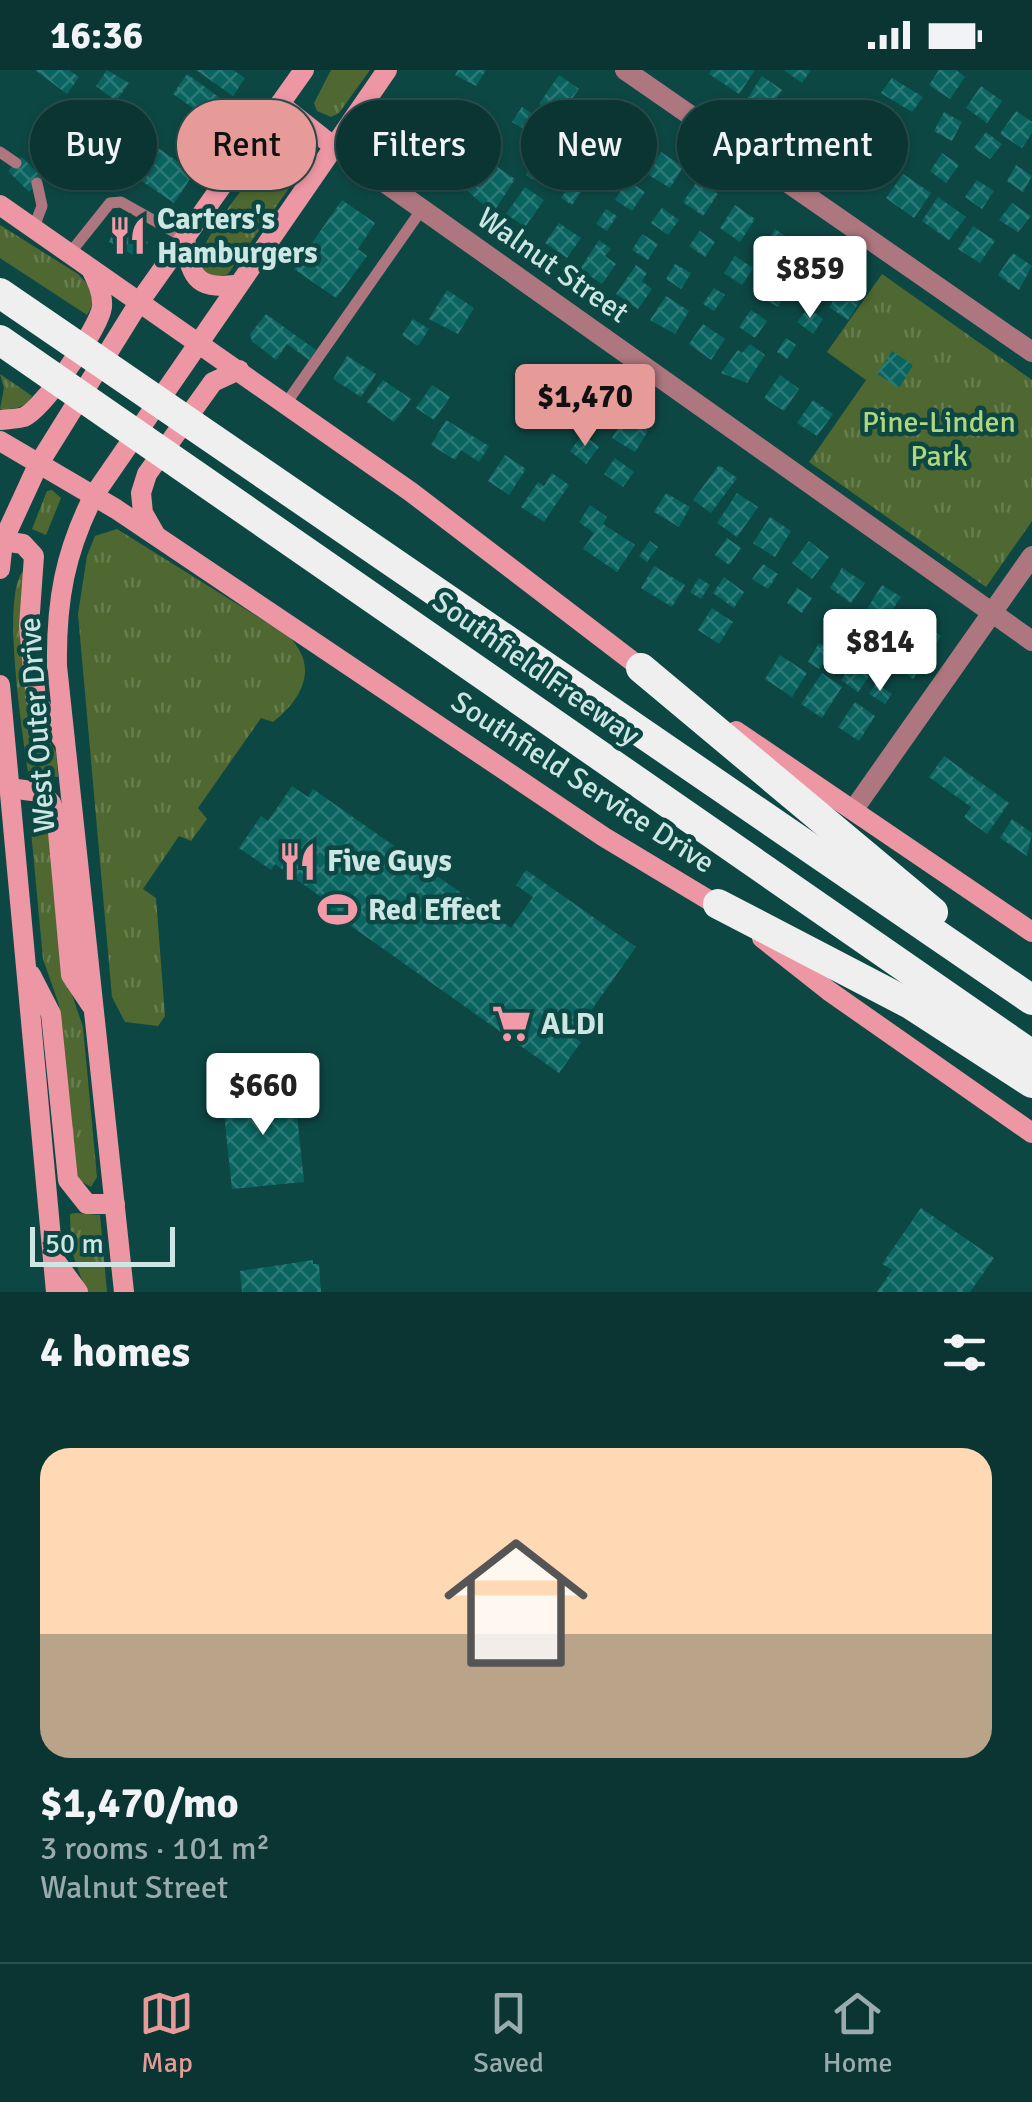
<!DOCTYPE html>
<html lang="en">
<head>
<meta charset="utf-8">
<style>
  :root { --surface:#0a3533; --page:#18403f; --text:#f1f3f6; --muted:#99abac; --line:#2a504e; --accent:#e69b98 }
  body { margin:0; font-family:Signika,sans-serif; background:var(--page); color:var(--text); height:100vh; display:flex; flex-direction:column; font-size:38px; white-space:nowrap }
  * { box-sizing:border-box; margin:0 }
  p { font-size:32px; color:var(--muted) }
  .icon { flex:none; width:55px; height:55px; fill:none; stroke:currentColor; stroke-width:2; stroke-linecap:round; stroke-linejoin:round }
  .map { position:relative; height:1222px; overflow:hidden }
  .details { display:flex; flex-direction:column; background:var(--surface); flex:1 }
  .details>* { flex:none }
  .banner { position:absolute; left:30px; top:30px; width:972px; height:90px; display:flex; gap:20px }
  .scale { position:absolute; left:30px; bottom:25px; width:145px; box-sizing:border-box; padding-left:10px; border:5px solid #cbe6e3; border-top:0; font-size:28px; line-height:35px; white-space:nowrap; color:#cbe6e3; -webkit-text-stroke:8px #0d4744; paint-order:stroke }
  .price { position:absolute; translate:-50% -85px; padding:0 22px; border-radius:10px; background:#fff; color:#222; font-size:32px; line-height:65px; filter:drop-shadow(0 2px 5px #0008) }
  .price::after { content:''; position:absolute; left:50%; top:60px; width:30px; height:22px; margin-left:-15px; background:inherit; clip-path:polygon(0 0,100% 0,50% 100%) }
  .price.current { background:var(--accent); color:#111 }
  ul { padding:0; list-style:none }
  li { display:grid; align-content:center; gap:20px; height:530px; padding:0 40px }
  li+li { border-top:2px solid var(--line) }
  li span { display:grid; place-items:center; height:310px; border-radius:30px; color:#555 }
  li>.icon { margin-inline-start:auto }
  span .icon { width:180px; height:180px; fill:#fffc; stroke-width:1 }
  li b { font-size:42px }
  h2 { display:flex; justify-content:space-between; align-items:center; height:120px; padding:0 40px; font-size:42px }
  .pill { padding:0 35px; border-radius:45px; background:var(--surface); box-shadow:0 2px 8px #0004,0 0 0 2px var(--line); font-size:35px; line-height:90px }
  .pill.current { background:var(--accent); color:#111 }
  .status { display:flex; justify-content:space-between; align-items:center; height:70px; padding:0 50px; background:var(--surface); direction:ltr }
  .status svg { height:28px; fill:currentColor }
  .menu { display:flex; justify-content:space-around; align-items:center; height:140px; border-top:2px solid var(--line); background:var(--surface); font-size:28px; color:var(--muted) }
  .menu a { display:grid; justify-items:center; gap:5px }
  .menu .current { color:var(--accent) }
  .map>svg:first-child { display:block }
  .grass { fill:url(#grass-tufts) }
  .building { fill:url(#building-cross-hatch) }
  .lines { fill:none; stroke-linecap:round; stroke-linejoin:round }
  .service { stroke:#ae777f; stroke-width:11 }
  .minor { stroke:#ae777f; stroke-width:20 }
  .secondary { stroke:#ed96a4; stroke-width:20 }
  .motorway { stroke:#efefef; stroke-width:30 }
  .labels { text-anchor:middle; stroke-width:9; stroke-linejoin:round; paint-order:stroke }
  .poi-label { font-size:30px; font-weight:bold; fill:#cbe6e3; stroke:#0d4744; text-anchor:start }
  .street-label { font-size:30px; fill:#cbe6e3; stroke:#0d4744 }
  .park-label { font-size:30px; fill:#aed87e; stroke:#0d4744 }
</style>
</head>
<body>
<div class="status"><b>16:36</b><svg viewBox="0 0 49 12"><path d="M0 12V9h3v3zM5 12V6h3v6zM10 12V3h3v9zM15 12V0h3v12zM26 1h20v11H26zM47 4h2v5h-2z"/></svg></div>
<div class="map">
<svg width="1032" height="1222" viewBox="0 0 1032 1222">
  <defs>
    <pattern id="grass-tufts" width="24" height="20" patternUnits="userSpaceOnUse" patternTransform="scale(2.5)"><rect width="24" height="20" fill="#4f6831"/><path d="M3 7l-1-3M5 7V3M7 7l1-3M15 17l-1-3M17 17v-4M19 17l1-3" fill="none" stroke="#677e4f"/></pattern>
    <pattern id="building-cross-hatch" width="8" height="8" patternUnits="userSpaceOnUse" patternTransform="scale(2.5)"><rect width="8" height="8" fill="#096460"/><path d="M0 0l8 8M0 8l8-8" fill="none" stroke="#2c7a77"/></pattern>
  </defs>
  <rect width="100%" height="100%" fill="#0d4744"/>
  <g class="grass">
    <path d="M331,0h39l-31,43 -8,4 -14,-6 -3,-8z"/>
    <path d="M293,63l11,2 8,21 -84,118 -11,4c-7,-2 -16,-4 -18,-13 -5,-20 68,-107 82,-127z"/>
    <path d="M0,155l78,49 13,14 1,18 -5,9 -87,-57z"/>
    <path d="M882,204l150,106v141l-46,66 -177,-125 57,-82 -39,-28z"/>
    <path d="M0,304l32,22c-6,12 -19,14 -32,13l4,-21z"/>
    <path d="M52,420l9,8 -15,37 -14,-6 15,-38z"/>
    <path d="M117,459l170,106c33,30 16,64 -14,87l-12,-4 -63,90 9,11 -16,22 -12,-5 -36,53 13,9 9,118 -7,10 -33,-4 -13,-25 -34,-383 9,-58 8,-20z"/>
    <path d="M24,500l7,143 25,39 2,25 -30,-4c-5,-38 -28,-179 -4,-203z"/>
    <path d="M38,732l10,6 19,172 16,47 14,150 -6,10 -15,-9 -17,-173 -16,-46 -14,-150z"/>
    <path d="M76,1143l24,2 7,77h-21l-15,-43 -1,-35z"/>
  </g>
  <g class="building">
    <path d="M35,0h34l10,7 -12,17z"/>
    <path d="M107,0l22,13 -13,18 -20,-15z"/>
    <path d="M196,0h37l12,8 -12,18z"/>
    <path d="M458,0h28l-10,16 -21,-11z"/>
    <path d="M711,0h44l-16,24 -30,-20z"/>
    <path d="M784,0h27l-9,13z"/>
    <path d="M939,0h17l9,7 -15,22 -21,-14z"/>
    <path d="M187,4l40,29 -13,20 -41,-29z"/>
    <path d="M559,5l20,14 -21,29 -19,-14z"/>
    <path d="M762,6l20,14 -15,22 -20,-13z"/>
    <path d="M892,8l31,19 -11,15 -31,-19z"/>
    <path d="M981,16l21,15 -15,22 -21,-15z"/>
    <path d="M595,31l19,13 -20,28 -19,-14z"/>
    <path d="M92,33l15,10 -11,16 -15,-10z"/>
    <path d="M869,33l18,12 -12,17 -17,-12z"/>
    <path d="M522,37l14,9 -9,15 -15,-9z"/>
    <path d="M789,37l20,14 -15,23 -20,-14z"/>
    <path d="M1016,41l16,11v11l-10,15 -22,-14z"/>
    <path d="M944,42l18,10 -10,19 -18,-10z"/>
    <path d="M832,55l19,14 -19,27 -20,-14z"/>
    <path d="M39,56l40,28 -16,24 -35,-26v-10z"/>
    <path d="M557,58l17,12 -12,18 -18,-11z"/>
    <path d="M986,62l16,12 -12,15 -16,-11z"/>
    <path d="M439,70l17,13 -14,18 -17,-12z"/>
    <path d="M151,73l43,30 -20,30 -44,-30z"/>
    <path d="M661,82l22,15 -13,21 -23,-14z"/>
    <path d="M942,83l17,12 -13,18 -16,-12z"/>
    <path d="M22,87l21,21 -14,14 -21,-21z"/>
    <path d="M484,88l31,21 -22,34 -29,-25z"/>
    <path d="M534,90l11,6 -9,15 -10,-6z"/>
    <path d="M1016,95l16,11 -9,16 -16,-11z"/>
    <path d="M903,104l28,19 -17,25 -28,-20z"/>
    <path d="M627,110l18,12 -13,19 -17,-11z"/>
    <path d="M698,110l20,14 -15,22 -20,-14z"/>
    <path d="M977,110l17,11 -12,18 -17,-12z"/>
    <path d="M570,115l11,7 -9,13 -11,-7z"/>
    <path d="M525,117l19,13 -19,27 -19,-13z"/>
    <path d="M938,127l28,20 -17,23 -27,-19z"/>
    <path d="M342,130l33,23 -17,26 9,7 -31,42 -42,-29z"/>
    <path d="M1012,133l19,13 -13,16 -19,-12z"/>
    <path d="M735,135l20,14 -15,23 -20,-14z"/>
    <path d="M662,138l17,12 -11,15 -17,-12z"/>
    <path d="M606,139l11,7 -10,15 -11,-7z"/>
    <path d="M118,150l30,22 -11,15 -28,-15z"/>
    <path d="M559,153l22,15 -14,20 -22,-15z"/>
    <path d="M973,156l22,15 -15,22 -22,-14z"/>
    <path d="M775,159l20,14 -16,23 -19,-14z"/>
    <path d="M700,161l15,11 -10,15 -16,-11z"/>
    <path d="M642,164l16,10 -10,16 -16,-10z"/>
    <path d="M599,170l12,9 -6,7 11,8 -14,20 -22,-15z"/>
    <path d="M813,183l18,13 -17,25 -18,-12z"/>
    <path d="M1013,183l19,13 -13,24 -21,-15z"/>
    <path d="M735,186l18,12 -11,17 -18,-12z"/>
    <path d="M675,194l16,9 -10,16 -15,-10z"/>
    <path d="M636,195l11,8 -5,8 10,8 -14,20 -22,-15z"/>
    <path d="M771,211l16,10 -9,16 -17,-10z"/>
    <path d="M845,213l19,12 -16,25 -19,-13z"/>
    <path d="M714,218l11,7 -11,16 -11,-7z"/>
    <path d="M447,220l27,18 -16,26 -29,-15z"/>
    <path d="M666,226l23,15 -14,23 -25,-14z"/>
    <path d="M808,238l15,11 -10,15 -16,-12z"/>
    <path d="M751,240l16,11 -12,17 -16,-11z"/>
    <path d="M266,244l50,36 -7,10 -22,-16 -11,16 -24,-19 -2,-7z"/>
    <path d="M413,249l16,10 -11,17 -16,-11z"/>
    <path d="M703,254l22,15 -14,21 -22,-16z"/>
    <path d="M786,268l10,7 -9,14 -10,-7z"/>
    <path d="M750,274l15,11 -18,28 -26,-10 17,-23 4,3z"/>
    <path d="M892,281l21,14 -14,23 -22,-14z"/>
    <path d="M347,286l29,18 -15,23 -28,-18z"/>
    <path d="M780,305l19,14 -15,22 -20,-13z"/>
    <path d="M383,310l28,19 -17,23 -27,-20z"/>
    <path d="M432,315l18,12 -16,23 -18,-12z"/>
    <path d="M591,319l20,13 -14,23 -21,-12z"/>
    <path d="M813,330l20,14 -16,22 -20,-13z"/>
    <path d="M625,346l23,15 -13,21 -23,-14z"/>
    <path d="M446,350l43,26 -10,16 -18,-12 -6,10 -24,-15z"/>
    <path d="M583,364l16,13 -13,17 -16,-13z"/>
    <path d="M505,385l21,14 -17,26 -21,-14z"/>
    <path d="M615,388l19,14 -11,15 -19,-13z"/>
    <path d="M719,395l18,13 -26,35 -18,-13z"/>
    <path d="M552,403l17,12 -25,37 -23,-15 17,-25 6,4z"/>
    <path d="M666,423l24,14 -11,20 -25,-15z"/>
    <path d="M737,423l21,14 -21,30 -20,-14z"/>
    <path d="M590,435l17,12 -4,7 32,21 -18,27 -34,-23 11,-16 -15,-11z"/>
    <path d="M770,447l21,14 -16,26 -22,-14z"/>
    <path d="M727,468l14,10 -12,17 -14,-10z"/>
    <path d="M650,471l8,6 -11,15 -8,-6z"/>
    <path d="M809,471l20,16 -17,22 -20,-16z"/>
    <path d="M763,494l15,10 -10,15 -16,-10z"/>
    <path d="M654,496l31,19 -13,22 -31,-19z"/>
    <path d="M842,498l23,15 -14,20 -21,-15z"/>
    <path d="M724,507l20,15 -10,16 -21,-15z"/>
    <path d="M699,508l11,7 -9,14 -11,-7z"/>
    <path d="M882,515l19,12 -8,12 7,4 -11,18 -7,-5 -7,11 -18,-12z"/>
    <path d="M797,518l15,10 -10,15 -15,-10z"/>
    <path d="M712,538l21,14 -14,22 -21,-14z"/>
    <path d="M834,543l14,10 -10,15 -15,-10z"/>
    <path d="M920,552l21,14 -28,43 -12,-9 7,-12 -8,-5z"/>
    <path d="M819,573l12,7 -12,19 -11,-7z"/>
    <path d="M780,585l27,18 -15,24 -27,-18z"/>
    <path d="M857,587l17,12 -16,23 -17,-12z"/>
    <path d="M822,603l20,14 -20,31 -21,-14z"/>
    <path d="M876,613l16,11 -7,10 -16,-10z"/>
    <path d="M855,632l20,14 -16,25 -21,-14z"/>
    <path d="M944,686l65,47 -22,31 -23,-17 7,-10 -42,-30z"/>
    <path d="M292,716l16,11 5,-8 198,139 22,-31 -17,-12 10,-15 110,77 -63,89 8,6 -22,31 -242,-171 4,-5 -46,-33 -4,6 -32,-22 22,-32 7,5z"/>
    <path d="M1012,749l20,14 -5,23 -27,-18z"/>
    <path d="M294,1017l10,95 -72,7 -10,-94z"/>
    <path d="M921,1138l73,50 -24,34h-93l15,-22 -10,-6z"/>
    <path d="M313,1190v4h6l2,28h-79l-2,-21z"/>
  </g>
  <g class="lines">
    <g class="service">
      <path d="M0,82l16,11"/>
      <path d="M34,157l8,-21 -5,-23"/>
      <path d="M70,183l40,-50 11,-1 64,36"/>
      <path d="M287,332l135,-193"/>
    </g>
    <g class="minor">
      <path d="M625,0l407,282"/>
      <path d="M333,76l699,495"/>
      <path d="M854,739l178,-253"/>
    </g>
    <g class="secondary">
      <path d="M280,34l53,42"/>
      <path d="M0,135l411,287 238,182"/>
      <path d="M185,168c5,37 10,52 50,47"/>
      <path d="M0,350c7,-1 17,-1 24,-3 19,-8 75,-89 78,-110 1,-14 -5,-26 -11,-38"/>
      <path d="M0,371l116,68 488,328 123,74"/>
      <path d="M155,464l-12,-21 -2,-20 6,-19 66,-92 26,-12"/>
      <path d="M3,471l20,3 11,12 -5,70 7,74 29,43"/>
      <path d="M0,499l3,-28 35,-76 102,-164 164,-231"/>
      <path d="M0,615l56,607"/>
      <path d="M736,661l296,201"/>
      <path d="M9,718l31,4 11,11 6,18 14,154 20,30"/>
      <path d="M762,868l67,53 203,142"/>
      <path d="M31,905l20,39 17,166 19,24h28"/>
      <path d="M54,1189l24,33"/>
      <path d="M124,1222l-67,-626c-1,-65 8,-114 37,-171l293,-425"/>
    </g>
    <g class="motorway">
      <path d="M0,223l1032,707"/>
      <path d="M0,270l1032,715"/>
      <path d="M641,598l292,244"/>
      <path d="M718,834l192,100 122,79"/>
    </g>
  </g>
  <defs>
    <symbol id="restaurant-bare" viewBox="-9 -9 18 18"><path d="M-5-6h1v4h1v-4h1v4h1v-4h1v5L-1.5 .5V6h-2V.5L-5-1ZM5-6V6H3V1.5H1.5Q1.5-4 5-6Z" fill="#f39aa8" stroke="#0d4744" stroke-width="2.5" paint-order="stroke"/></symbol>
    <symbol id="stadium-bare" viewBox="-9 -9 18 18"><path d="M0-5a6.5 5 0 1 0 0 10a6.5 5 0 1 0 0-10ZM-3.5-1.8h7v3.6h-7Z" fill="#f39aa8" stroke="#0d4744" stroke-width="2.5" paint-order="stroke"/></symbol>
    <symbol id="supermarket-bare" viewBox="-9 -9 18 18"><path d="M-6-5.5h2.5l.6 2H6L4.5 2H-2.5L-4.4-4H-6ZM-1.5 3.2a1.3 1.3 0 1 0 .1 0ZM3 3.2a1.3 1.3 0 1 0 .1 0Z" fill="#f39aa8" stroke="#0d4744" stroke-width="2.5" paint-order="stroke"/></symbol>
  </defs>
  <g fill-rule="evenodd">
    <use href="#restaurant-bare" x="100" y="138" width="55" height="55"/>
    <use href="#restaurant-bare" x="270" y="764" width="55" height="55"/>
    <use href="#stadium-bare" x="310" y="812" width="55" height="55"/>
    <use href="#supermarket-bare" x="484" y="926" width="55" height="55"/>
  </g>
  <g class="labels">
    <g class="poi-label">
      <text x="157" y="159">Carters's<tspan x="157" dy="34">Hamburgers</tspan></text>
      <text x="327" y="801">Five Guys</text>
      <text x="368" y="850">Red Effect</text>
      <text x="541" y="964">ALDI</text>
    </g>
    <g class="street-label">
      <text transform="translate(553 195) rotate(35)" y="10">Walnut Street</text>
      <text transform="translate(536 598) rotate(35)" y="10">Southfield Freeway</text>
      <text transform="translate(37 655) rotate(-94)" y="10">West Outer Drive</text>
      <text transform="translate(583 712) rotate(33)" y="10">Southfield Service Drive</text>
    </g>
    <g class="park-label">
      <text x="939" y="362">Pine-Linden<tspan x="939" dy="34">Park</tspan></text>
    </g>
  </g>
</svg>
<div class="scale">50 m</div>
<b class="price" style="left:810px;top:251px">$859</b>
<b class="price current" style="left:585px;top:379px">$1,470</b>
<b class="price" style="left:880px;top:624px">$814</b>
<b class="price" style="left:263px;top:1068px">$660</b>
<div class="banner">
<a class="pill">Buy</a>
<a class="pill current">Rent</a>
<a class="pill">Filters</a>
<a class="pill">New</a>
<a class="pill">Apartment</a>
</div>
</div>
<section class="details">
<h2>4 homes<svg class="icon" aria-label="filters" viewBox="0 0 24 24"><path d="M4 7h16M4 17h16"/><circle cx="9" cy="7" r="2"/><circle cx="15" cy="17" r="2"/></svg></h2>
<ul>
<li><span style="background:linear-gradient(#ffd9b3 60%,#b9a48a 0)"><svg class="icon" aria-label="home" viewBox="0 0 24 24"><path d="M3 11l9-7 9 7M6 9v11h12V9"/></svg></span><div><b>$1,470/mo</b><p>3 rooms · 101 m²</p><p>Walnut Street</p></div></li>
</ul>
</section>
<nav class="menu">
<a class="current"><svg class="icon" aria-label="map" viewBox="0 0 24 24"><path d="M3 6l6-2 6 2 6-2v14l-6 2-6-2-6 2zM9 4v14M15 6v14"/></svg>Map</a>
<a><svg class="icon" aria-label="saved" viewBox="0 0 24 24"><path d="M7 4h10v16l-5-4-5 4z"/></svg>Saved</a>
<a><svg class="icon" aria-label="home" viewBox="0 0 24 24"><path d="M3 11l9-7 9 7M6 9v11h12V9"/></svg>Home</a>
</nav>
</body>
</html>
